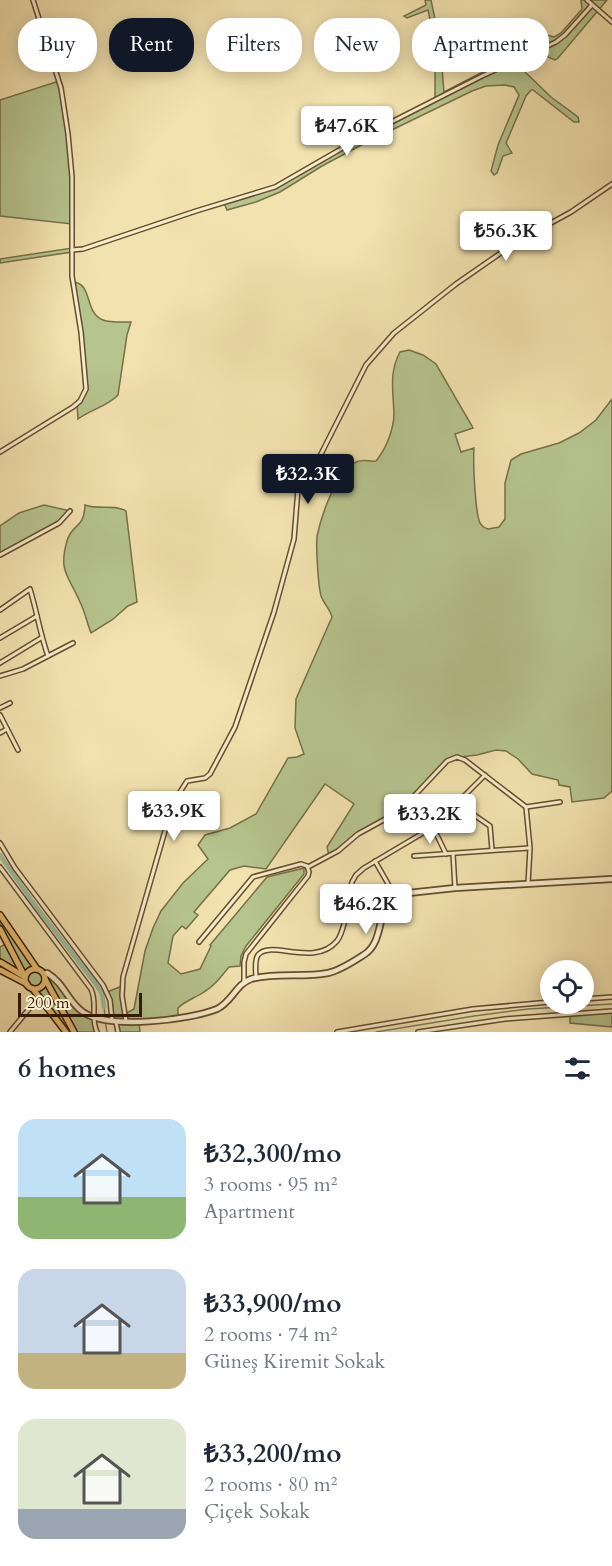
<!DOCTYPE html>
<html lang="en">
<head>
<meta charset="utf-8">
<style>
  :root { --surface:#fff; --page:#f2f2f3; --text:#1f2937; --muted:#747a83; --accent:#111827 }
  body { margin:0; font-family:Cardo,serif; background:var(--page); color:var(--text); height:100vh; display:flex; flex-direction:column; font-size:22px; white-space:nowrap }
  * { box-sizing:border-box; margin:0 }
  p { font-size:20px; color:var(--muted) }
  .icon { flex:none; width:33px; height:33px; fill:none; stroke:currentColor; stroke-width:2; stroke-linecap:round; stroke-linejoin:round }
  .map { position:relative; height:1032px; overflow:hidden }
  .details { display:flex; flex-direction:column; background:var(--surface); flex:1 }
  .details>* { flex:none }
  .hud { position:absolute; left:18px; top:18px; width:576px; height:54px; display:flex; gap:12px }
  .fabs { position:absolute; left:540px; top:960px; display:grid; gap:12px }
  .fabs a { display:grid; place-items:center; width:54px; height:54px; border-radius:50%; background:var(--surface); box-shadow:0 3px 15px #0003; font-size:30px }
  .scale { position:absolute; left:18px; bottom:15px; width:124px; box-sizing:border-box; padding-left:6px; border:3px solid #371c02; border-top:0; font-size:16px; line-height:21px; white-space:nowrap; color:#371c02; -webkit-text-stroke:4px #f7eccb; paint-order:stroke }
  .price { position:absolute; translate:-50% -51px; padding:0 14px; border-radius:6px; background:#fff; color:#222; font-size:20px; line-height:39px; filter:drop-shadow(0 2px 3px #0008) }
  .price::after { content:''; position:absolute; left:50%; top:36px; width:18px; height:14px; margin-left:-9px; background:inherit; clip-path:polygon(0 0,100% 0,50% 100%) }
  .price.selected { background:var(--accent); color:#fff }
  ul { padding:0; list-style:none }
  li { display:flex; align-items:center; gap:18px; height:150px; padding:0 18px }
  li span { display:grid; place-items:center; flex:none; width:168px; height:120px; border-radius:18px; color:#555 }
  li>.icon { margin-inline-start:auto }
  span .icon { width:72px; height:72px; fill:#fffc; stroke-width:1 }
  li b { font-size:26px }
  h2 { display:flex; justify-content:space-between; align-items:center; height:72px; padding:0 18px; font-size:26px }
  .chip { padding:0 21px; border-radius:24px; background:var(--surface); box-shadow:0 3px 15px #0003; font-size:21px; line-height:54px }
  .chip.selected { background:var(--accent); color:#fff }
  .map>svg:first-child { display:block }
  .green { fill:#b6c48e; stroke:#767048; stroke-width:1.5 }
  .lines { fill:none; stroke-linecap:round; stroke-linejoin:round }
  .stream { stroke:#747e64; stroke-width:1.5 }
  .canal { stroke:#9cbfa5; stroke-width:4.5 }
  .minor-casing { stroke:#664e2d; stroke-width:6 }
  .tertiary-casing { stroke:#664e2d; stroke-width:8 }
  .primary-casing { stroke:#371c02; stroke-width:8 }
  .trunk-casing { stroke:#371c02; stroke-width:8 }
  .minor { stroke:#f7eccb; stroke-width:3 }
  .tertiary { stroke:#f7eccb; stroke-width:4.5 }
  .primary { stroke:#e9c178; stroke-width:5 }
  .trunk { stroke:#e9c178; stroke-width:5 }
</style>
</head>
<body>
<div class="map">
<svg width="612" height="1032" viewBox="0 0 612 1032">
  <rect width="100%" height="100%" fill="#f2e2af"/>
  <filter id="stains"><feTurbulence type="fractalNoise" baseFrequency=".00333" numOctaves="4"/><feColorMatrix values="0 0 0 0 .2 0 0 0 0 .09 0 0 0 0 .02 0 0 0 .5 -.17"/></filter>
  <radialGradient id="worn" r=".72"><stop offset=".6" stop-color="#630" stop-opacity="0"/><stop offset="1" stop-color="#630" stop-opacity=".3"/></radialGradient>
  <g class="green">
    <path d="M425,0h6l9,43 4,49 91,-47c5,-8 -5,-15 -11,-20l4,-4 15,13 11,3 7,-4 21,-24 -1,-9h26l-49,58 -3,2 -9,-4 -22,13v2l27,26 27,20 1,5h-5l-41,-32h-2l-5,6 -20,47 6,10 -9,3 -6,17 -3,2 -3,-4 7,-26 21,-50 -5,-8 -9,-2 -19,1 -14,5 -107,52 -43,23 -42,26 -24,10 -29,8 -3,-7 51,-16 44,-26 116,-59v-58l-7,-34 -21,8 -3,-2 22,-11z"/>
    <path d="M59,81l13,96v47l-72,-8v-116z"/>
    <path d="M72,248v4l-72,11v-4z"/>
    <path d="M73,282c20,1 11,31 30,38 8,3 20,2 28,2l-4,13 -9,60c-10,11 -28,15 -40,24l-1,-15 9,-15 -2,-32z"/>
    <path d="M409,350l14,5 13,9 36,62 1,2 -18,6 6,18 13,-4c-1,14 1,64 6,75 3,4 3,4 8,6l11,-2 6,-8v-36l6,-23 10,-6 38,-11 20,-10 17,-13 16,-21v392l-8,7 -32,4 -2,-15 -11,-2 -1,-5 -26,-6 -14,-15 -12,-8 -10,-1 -19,5 -26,3 -47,50 -46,26 -29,22 -2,-9 27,-43 -29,-20 -59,85 -22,-3 -14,4 -36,42 4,3 -12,14 -4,-3 -9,10 -5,27 13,11 19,-5 11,-23 -1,-1 57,-68 37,-9v6l-58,72 -5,10 -1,10 -11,1c-8,10 -15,19 -25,25 -9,6 -19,9 -26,16v10l-39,5 1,9h-22l-2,-12h-4l-1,-15 -4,-13 15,-6 3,28 9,-5 11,-58 8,-23 8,-17 22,-28 25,-24 -10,-14 7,-10 25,-7 26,-14 32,-56 9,-1 7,-3 -9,-26 1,-29 36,-82c-2,-8 -8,-13 -11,-21 -3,-11 -5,-49 -4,-60 4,-19 19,-64 37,-73 8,-5 14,-1 22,-2 10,-12 18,-32 18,-48 -1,-22 -5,-41 6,-61z"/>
    <path d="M44,505l26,6 -11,12 -59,32v-29l19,-13z"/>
    <path d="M85,505c13,5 31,-1 41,6l11,91 -9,4 -16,14 -21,13c-4,-10 -6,-21 -11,-31 -11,-26 -22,-30 -13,-61 5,-18 17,-11 18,-36z"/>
    <path d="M0,917l37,52 7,5 3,-1 27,30 19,14 4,15h-23l-3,-4 -6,3 -32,-42 -6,-5 -2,-7 -25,-15v-15l7,-4 -7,-14z"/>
    <path d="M612,1011v16l-42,-4v-9z"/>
  </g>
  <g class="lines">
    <g class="stream">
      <path d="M104,1007l1,9"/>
      <path d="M105,1021l2,11"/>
      <path d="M376,1032l98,-16 54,-7 84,-5"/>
    </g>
    <path class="canal" d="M0,855l34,49 62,80 6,10 2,13"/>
    <defs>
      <g id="minor">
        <path d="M587,0l25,22"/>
        <path d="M72,250l11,-1 113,-38 79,-24 85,-49 122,-62 74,-34 9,-7 27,-30"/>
        <path d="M0,452l73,-45 7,-6 6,-12 -5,-57 -9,-56v-99l-4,-43 -7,-46 -28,-88"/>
        <path d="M0,555l59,-32 11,-12"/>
        <path d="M0,610l30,-21c7,23 10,45 18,67"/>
        <path d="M0,638l37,-22"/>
        <path d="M0,663l41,-25"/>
        <path d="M0,676l23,-7 50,-26"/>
        <path d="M0,708l10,-5"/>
        <path d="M0,715l18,35"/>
        <path d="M0,733l7,-4"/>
        <path d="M457,803l33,23 2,24"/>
        <path d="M526,807l34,-5"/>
        <path d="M433,827l13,27"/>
        <path d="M0,843l15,25 88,117 7,15 2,20"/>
        <path d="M453,854l2,34"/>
        <path d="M414,856l115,-8"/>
        <path d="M375,861l20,35"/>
        <path d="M0,867l91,122c7,15 -1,28 6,43"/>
        <path d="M308,867l30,-16 20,-17 42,-23 47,-50 10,-4 8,3 61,47 4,41 -2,36"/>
        <path d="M199,942l54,-65 48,-13 6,2 2,6 -1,4 -62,78 -2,8v20"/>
        <path d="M256,978c0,-7 -2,-17 2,-23 12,-16 56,13 79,-14 9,-12 11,-43 15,-59l4,-7 8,-7 69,-41 52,-52"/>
        <path d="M584,999l28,-2"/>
        <path d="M126,1021l-4,-25 1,-19 50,-174 14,-22 18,-3 5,-4 25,-47 39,-115 20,-73 4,-50 7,-14 15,-19 46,-91 28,-32 62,-49 62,-43 53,-29 41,-28"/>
        <path d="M116,1022l2,10"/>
        <path d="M10,1032l28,-34"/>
        <path d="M337,1032l136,-23 77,-7"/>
        <path d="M418,1032l87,-13 107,-8"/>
      </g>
      <path id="tertiary" d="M44,974l3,-1c18,11 21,29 36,39 26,18 107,8 134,-3 15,-7 19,-25 34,-30 25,-7 52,-1 77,-6 13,-3 26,-12 37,-19 21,-14 10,-51 34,-60l56,-6 157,-9"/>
      <g id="primary">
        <path d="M0,962l25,15"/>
        <path d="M0,970l27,14"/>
      </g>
      <g id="trunk">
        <path d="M0,915l37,54"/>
        <path d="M0,929l25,48"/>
        <circle cx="35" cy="979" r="10"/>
        <path d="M45,979l29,53"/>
        <path d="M33,989l33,43"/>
      </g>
    </defs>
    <use href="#minor" class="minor-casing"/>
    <use href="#tertiary" class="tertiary-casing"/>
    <use href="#primary" class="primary-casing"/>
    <use href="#trunk" class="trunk-casing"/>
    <use href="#minor" class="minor"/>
    <use href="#tertiary" class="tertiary"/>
    <use href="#primary" class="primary"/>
    <use href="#trunk" class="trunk"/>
  </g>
  <rect width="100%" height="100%" filter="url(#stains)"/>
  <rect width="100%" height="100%" fill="url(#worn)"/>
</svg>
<div class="fabs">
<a><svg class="icon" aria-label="locate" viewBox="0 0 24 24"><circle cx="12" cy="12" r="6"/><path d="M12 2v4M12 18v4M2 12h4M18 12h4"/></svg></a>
</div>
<div class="scale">200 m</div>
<b class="price" style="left:347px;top:157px">₺47.6K</b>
<b class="price" style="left:506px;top:262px">₺56.3K</b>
<b class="price selected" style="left:308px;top:505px">₺32.3K</b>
<b class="price" style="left:174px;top:842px">₺33.9K</b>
<b class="price" style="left:430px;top:845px">₺33.2K</b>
<b class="price" style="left:366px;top:935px">₺46.2K</b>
<div class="hud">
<a class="chip">Buy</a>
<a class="chip selected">Rent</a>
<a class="chip">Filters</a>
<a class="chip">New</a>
<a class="chip">Apartment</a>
</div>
</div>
<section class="details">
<h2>6 homes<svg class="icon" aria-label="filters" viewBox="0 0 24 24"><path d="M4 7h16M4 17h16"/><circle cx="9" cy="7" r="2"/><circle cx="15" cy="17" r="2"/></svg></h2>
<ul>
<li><span style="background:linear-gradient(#bfe0f5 65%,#8fb573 0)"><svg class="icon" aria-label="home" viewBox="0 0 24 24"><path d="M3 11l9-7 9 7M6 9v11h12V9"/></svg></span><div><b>₺32,300/mo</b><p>3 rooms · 95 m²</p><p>Apartment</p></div></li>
<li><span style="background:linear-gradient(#c9d6e8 70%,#c2b280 0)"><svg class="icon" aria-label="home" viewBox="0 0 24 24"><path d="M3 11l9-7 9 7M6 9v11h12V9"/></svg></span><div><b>₺33,900/mo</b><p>2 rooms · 74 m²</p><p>Güneş Kiremit Sokak</p></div></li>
<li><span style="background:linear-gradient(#dfe7d0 75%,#9aa5b1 0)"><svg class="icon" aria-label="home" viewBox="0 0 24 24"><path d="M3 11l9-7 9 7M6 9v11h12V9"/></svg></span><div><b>₺33,200/mo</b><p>2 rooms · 80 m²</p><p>Çiçek Sokak</p></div></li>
</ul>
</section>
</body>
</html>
